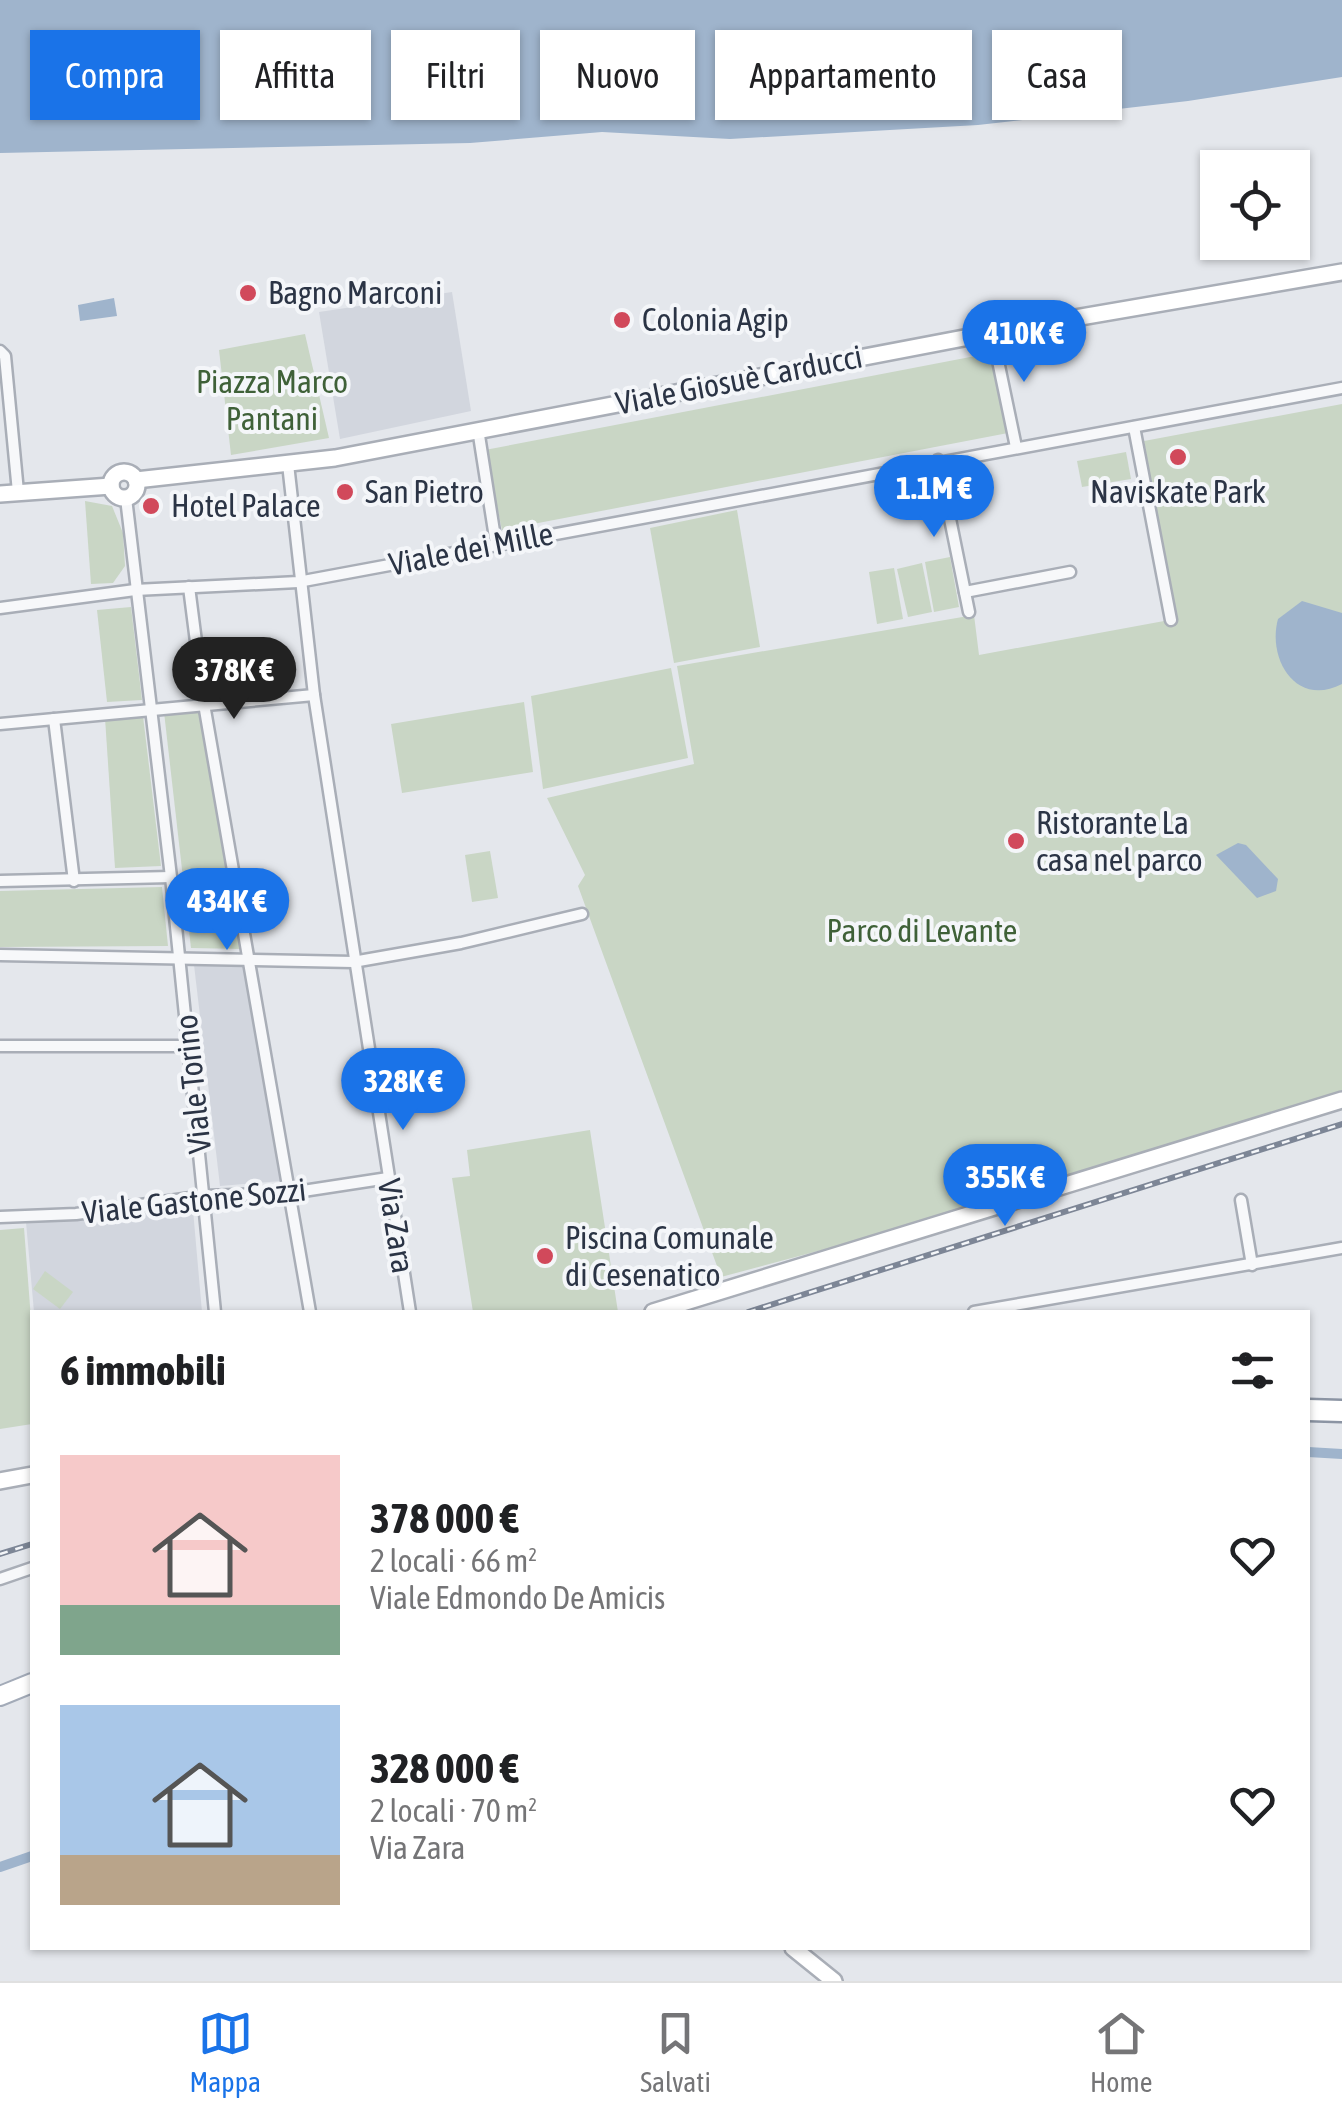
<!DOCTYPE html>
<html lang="it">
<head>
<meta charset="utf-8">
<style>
  :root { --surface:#fff; --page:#f2f2f2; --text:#202124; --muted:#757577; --line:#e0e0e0; --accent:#1a73e8 }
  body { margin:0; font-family:"Asap Condensed",sans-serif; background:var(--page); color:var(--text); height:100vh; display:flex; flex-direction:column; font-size:38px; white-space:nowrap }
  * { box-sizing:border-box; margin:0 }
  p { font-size:32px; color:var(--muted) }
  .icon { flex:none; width:55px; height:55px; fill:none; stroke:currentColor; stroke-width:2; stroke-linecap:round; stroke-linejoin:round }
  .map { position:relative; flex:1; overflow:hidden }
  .side { position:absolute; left:30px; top:1310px; width:1280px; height:640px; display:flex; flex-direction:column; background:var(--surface); border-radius:0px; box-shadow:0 2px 8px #0004 }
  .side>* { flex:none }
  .guide { position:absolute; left:30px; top:30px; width:1282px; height:90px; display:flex; gap:20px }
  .controls { position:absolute; left:1200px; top:150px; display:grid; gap:20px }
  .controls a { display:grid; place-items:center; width:110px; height:110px; border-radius:0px; background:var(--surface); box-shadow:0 2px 8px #0004; font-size:50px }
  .price { position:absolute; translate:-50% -85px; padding:0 22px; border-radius:35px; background:var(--accent); color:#fff; font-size:32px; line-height:65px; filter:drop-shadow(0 2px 5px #0008) }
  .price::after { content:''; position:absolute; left:50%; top:60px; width:30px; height:22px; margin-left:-15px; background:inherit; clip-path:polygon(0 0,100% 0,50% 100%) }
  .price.active { background:#222; color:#fff }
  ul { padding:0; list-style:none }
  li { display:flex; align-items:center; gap:30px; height:250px; padding:0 30px }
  li span { display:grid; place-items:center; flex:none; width:280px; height:200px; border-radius:0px; color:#555 }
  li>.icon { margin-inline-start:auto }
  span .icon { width:120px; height:120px; fill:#fffc; stroke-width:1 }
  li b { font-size:42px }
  h2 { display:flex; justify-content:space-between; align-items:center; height:120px; padding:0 30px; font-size:42px }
  .chip { padding:0 35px; border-radius:0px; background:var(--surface); box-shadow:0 2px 8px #0004; font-size:35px; line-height:90px }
  .chip.active { background:var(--accent); color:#fff }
  .tabs { display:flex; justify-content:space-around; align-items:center; height:140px; border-top:2px solid var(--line); background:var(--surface); font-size:28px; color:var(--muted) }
  .tabs a { display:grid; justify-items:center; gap:5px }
  .tabs .active { color:var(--accent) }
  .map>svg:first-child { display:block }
  .built { fill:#d2d6de }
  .green { fill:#c9d6c5 }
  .water { fill:#9fb4cc }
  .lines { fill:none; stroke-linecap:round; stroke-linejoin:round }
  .canal { stroke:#9fb4cc; stroke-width:10 }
  .street-casing { stroke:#a9aeb7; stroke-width:15 }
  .secondary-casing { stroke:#a9aeb7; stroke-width:20 }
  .primary-casing { stroke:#a3abb8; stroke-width:22 }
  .highway-casing { stroke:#8b94a3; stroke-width:25 }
  .street { stroke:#f7f8fa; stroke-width:10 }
  .secondary { stroke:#fff; stroke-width:15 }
  .primary { stroke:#fff; stroke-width:18 }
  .highway { stroke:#fff; stroke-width:20 }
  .rail-casing { stroke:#7d8696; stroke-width:6 }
  .rail { stroke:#f4f6f9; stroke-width:2.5; stroke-dasharray:8; stroke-linecap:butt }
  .poi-dot { fill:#d1495b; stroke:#f4f6f9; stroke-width:4 }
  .labels { text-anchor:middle; stroke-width:8; stroke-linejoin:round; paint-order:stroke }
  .poi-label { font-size:32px; fill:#2b3445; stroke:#f4f6f9; text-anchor:start }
  .street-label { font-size:32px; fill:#2b3445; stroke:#f4f6f9 }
  .park-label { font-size:32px; fill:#3f6138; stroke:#f4f6f9 }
</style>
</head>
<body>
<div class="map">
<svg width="1342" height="1981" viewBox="0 0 1342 1981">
  <rect width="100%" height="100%" fill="#e4e7ec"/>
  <g class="built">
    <path d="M452,292l19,119 -131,28 -21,-127z"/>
    <path d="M244,964l37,217 -61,5 -26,-221z"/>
    <path d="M193,1210l9,102h-168l-8,-90z"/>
  </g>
  <g class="green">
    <path d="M305,334l24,104 -98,17 -12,-105z"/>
    <path d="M991,353l17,80 -506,97 -17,-80z"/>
    <path d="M1342,404v688l-341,110 -280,75 -143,-391 7,-11 -38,-77 147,-34 -17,-98 297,-51 5,40 196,-36 -31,-178z"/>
    <path d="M1126,452l5,27 -49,8 -5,-26z"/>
    <path d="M85,501l27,5 11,27 2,33 -12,17 -22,1z"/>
    <path d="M737,510l23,137 -86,16 -24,-135z"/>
    <path d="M950,557l9,50 -25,5 -9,-50z"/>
    <path d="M922,563l10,49 -24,5 -11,-48z"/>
    <path d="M894,568l9,51 -26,5 -8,-52z"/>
    <path d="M131,607l11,93 -35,2 -10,-92z"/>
    <path d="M671,668l17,90 -145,31 -12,-93z"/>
    <path d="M524,702l9,70 -131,21 -11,-69z"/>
    <path d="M200,708l42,241 -51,-1 -27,-236z"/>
    <path d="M143,716l18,150 -46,2 -10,-150z"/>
    <path d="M490,851l8,47 -26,4 -7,-47z"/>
    <path d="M162,887l6,59 -168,1v-56z"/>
    <path d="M590,1130l28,182h-145l-21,-134 18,-2 -3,-26z"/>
    <path d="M24,1228l8,104v92l-32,5v-199z"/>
    <path d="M45,1271l28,21 -13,17 -27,-20z"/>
  </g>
  <g class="water">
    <path d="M0,0h1342v77l-154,24 -210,24 -248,14 -128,-7 -132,11 -470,10z"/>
    <path d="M114,298l3,18 -37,5 -2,-16z"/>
    <path d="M1302,601l40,12v71c-46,24 -75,-25 -64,-65z"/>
    <path d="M1238,843l8,2 32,34 -2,12 -19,7 -41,-43z"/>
  </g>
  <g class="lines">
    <g class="canal">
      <path d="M1308,1452l34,2"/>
      <path d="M0,1867l32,-11"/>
    </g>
    <defs>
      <g id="street">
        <path d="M992,332l24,115"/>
        <path d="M0,351l5,5 13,136"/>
        <path d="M1134,427l37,193"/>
        <path d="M478,429l18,115"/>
        <path d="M938,460l31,152"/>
        <path d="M288,464l26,231 96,617"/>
        <path d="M126,498l45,379 44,435"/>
        <path d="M189,587l15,117 106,608"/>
        <path d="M965,592l105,-20"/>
        <path d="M0,608l135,-18 163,-8 1044,-194"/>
        <path d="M54,719l20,162"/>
        <path d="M0,724l314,-29"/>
        <path d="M0,881l171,-4"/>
        <path d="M0,955l353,7 108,-19 121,-29"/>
        <path d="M0,1046h188"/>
        <path d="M1241,1200l11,65"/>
        <path d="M0,1217l76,-3 129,-18 85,-3 98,-15"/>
        <path d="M974,1312l368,-64"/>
        <path d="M0,1579l32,-11"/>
      </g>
      <g id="secondary">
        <circle cx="124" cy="485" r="13"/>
        <path d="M136,480l199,-22 676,-129 331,-57"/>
        <path d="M0,494l111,-8"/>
        <path d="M653,1312l689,-212"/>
        <path d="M0,1481l32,-6"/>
        <path d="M793,1948l41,33"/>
      </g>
      <path id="primary" d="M0,1696l32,-13"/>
      <path id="highway" d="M1308,1410l34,1"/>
    </defs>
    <use href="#street" class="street-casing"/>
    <use href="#secondary" class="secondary-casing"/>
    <use href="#primary" class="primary-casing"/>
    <use href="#highway" class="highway-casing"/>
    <use href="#street" class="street"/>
    <use href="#secondary" class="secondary"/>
    <use href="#primary" class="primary"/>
    <use href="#highway" class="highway"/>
    <defs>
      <g id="rail">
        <path d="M748,1312l594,-188"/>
        <path d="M0,1554l32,-10"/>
      </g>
    </defs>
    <use href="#rail" class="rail-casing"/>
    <use href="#rail" class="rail"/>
  </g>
  <g class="poi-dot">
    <circle cx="248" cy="293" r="10"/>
    <circle cx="622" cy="320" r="10"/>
    <circle cx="1178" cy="457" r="10"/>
    <circle cx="345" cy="492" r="10"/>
    <circle cx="151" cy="506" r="10"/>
    <circle cx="1016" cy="841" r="10"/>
    <circle cx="545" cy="1256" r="10"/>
  </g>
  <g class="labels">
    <g class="poi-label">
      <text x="268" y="304">Bagno Marconi</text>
      <text x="642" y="331">Colonia Agip</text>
      <text x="365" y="503">San Pietro</text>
      <text x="1178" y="503" text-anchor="middle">Naviskate Park</text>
      <text x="171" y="517">Hotel Palace</text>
      <text x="1036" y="834">Ristorante La<tspan x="1036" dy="37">casa nel parco</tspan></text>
      <text x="565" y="1249">Piscina Comunale<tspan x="565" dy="37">di Cesenatico</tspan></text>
    </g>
    <g class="street-label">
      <text transform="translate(739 380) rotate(-11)" y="11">Viale Giosuè Carducci</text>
      <text transform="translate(471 549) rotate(-11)" y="11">Viale dei Mille</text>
      <text transform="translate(193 1084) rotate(-96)" y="11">Viale Torino</text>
      <text transform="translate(194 1201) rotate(-6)" y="11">Viale Gastone Sozzi</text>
      <text transform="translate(396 1226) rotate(81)" y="11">Via Zara</text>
    </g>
    <g class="park-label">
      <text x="272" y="393">Piazza Marco<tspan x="272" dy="37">Pantani</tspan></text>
      <text x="922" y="942">Parco di Levante</text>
    </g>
  </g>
</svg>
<div class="controls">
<a><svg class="icon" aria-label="locate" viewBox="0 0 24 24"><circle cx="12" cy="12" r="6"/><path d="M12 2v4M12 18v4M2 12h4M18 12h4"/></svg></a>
</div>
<b class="price" style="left:1024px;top:385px">410K €</b>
<b class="price" style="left:934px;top:540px">1.1M €</b>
<b class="price active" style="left:234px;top:722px">378K €</b>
<b class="price" style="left:227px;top:953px">434K €</b>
<b class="price" style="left:403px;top:1133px">328K €</b>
<b class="price" style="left:1005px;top:1229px">355K €</b>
<div class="guide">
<a class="chip active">Compra</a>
<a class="chip">Affitta</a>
<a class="chip">Filtri</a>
<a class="chip">Nuovo</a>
<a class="chip">Appartamento</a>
<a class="chip">Casa</a>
</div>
<section class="side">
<h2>6 immobili<svg class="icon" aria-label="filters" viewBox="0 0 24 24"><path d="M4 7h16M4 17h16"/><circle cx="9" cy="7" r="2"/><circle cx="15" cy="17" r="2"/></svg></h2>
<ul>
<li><span style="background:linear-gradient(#f6c9c9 75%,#7fa58c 0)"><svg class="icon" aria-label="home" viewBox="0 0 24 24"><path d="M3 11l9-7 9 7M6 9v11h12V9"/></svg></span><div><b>378 000 €</b><p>2 locali · 66 m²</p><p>Viale Edmondo De Amicis</p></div><svg class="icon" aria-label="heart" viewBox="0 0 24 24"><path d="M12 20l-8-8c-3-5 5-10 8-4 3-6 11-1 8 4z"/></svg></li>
<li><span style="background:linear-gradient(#a9c7e8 75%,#b9a48a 0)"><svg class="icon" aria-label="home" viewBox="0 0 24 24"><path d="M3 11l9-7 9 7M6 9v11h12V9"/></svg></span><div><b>328 000 €</b><p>2 locali · 70 m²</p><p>Via Zara</p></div><svg class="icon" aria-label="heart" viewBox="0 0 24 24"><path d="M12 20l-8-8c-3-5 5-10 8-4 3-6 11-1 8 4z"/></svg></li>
</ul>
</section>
</div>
<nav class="tabs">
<a class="active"><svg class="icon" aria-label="map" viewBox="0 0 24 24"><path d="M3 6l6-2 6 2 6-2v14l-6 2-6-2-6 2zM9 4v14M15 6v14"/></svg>Mappa</a>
<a><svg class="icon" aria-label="saved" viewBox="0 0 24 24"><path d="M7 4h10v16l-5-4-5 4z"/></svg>Salvati</a>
<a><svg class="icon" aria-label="home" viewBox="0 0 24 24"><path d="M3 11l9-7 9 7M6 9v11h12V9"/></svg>Home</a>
</nav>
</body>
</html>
